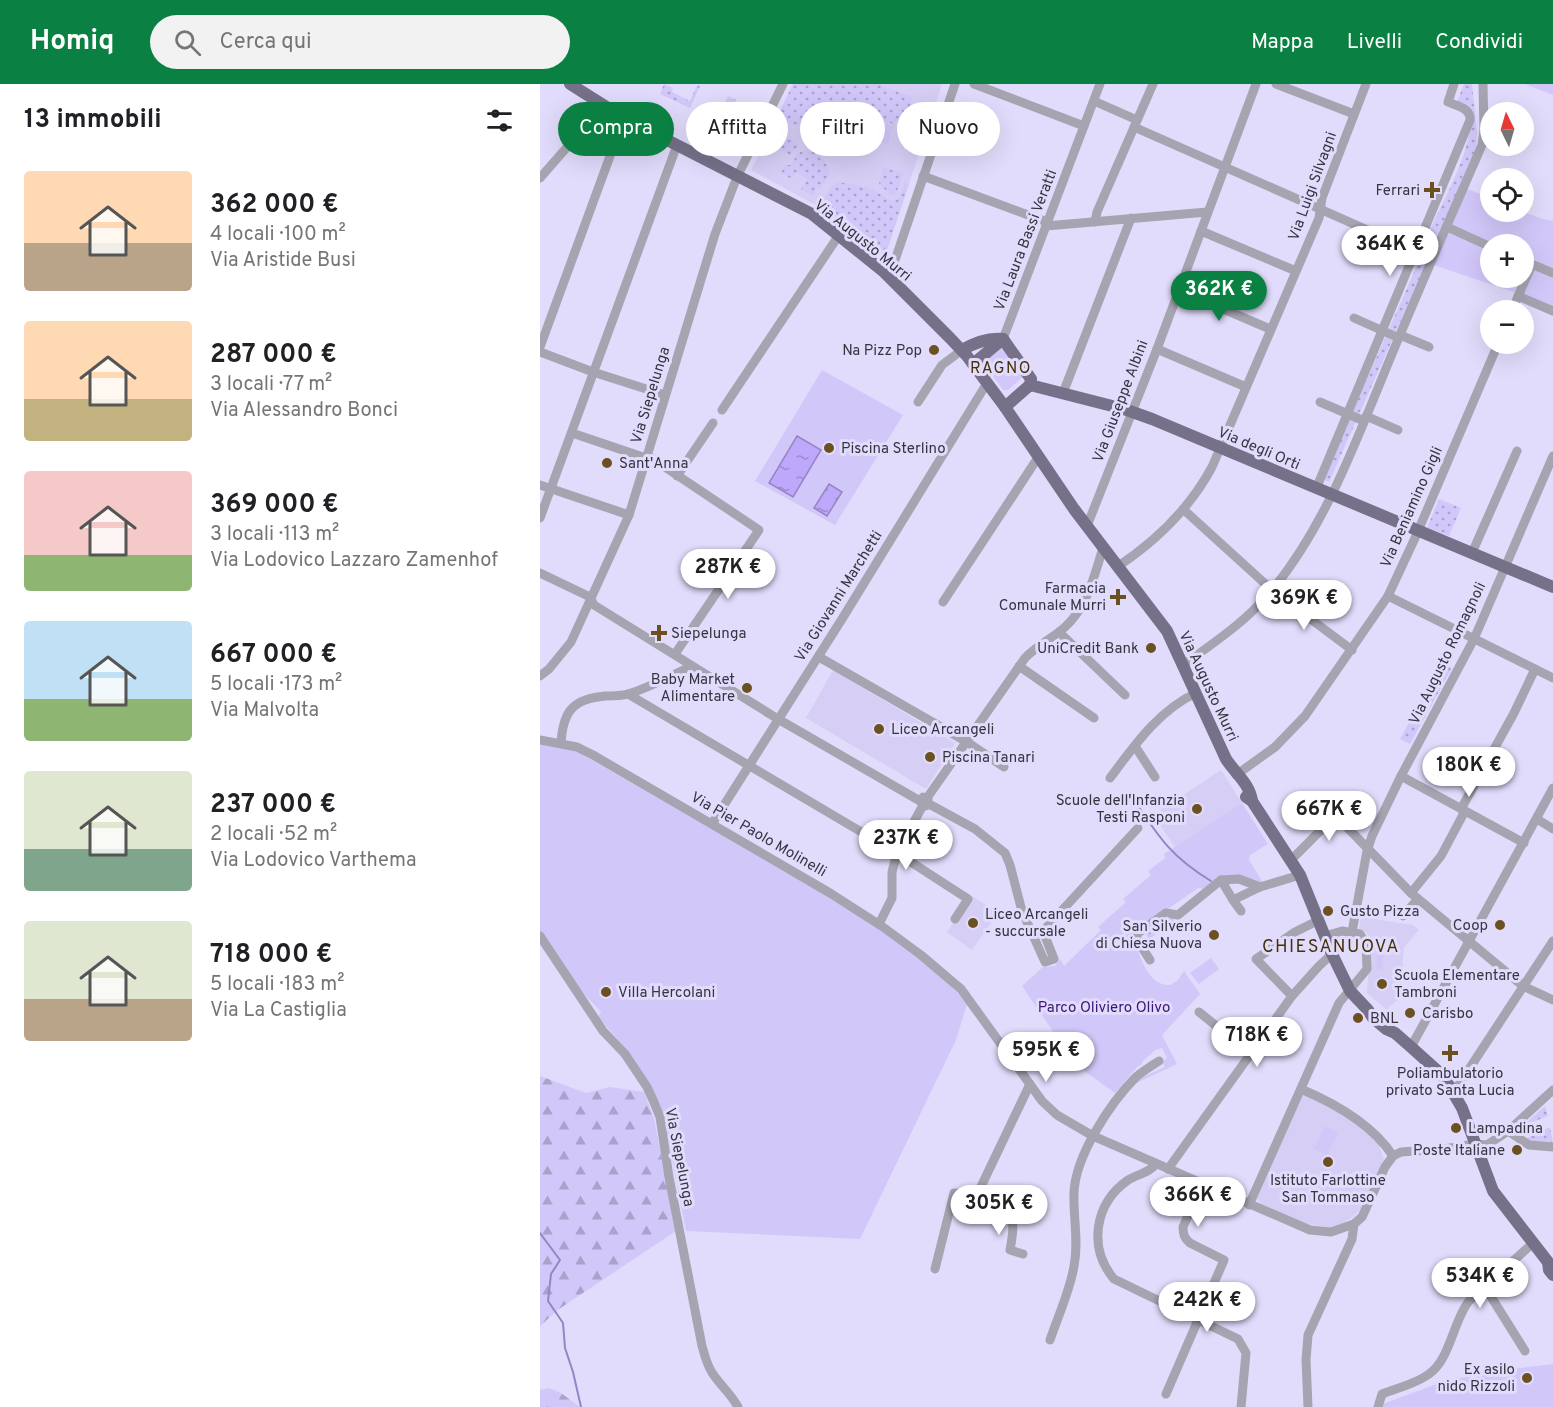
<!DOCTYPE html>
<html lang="it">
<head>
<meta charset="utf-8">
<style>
  :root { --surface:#fff; --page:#f2f2f2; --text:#202124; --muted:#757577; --accent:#0b8043 }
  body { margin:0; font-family:Overpass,sans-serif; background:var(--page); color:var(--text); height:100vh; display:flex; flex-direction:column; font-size:22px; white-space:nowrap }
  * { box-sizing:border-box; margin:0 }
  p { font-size:20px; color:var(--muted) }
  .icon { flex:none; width:33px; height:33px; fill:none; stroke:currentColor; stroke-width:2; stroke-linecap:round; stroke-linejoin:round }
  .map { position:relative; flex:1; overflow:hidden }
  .side { display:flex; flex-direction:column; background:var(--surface); width:540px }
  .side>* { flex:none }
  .guide { position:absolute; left:18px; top:18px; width:570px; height:54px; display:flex; gap:12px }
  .needle { width:39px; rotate:355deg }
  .buttons { position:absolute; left:940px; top:18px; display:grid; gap:12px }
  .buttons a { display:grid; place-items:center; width:54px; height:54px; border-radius:50%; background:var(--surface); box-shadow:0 6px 24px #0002; font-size:30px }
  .price { position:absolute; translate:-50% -51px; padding:0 14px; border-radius:21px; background:#fff; color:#222; font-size:20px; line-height:39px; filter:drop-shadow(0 2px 3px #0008) }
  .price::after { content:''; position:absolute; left:50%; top:36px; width:18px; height:14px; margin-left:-9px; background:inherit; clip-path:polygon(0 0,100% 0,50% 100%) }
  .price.on { background:var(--accent); color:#fff }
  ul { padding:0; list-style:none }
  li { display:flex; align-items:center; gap:18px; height:150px; padding:0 24px }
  li span { display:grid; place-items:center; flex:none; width:168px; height:120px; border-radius:6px; color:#555 }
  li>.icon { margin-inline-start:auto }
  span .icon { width:72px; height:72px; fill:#fffc; stroke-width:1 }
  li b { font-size:26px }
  h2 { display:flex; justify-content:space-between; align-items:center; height:72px; padding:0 24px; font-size:26px }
  .pill { padding:0 21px; border-radius:27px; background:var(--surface); box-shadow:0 6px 24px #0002; font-size:21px; line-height:54px }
  .pill.on { background:var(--accent); color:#fff }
  header { display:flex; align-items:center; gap:36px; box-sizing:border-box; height:84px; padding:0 30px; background:var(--accent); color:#fff }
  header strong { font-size:28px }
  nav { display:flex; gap:33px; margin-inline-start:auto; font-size:21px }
  .search { width:420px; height:54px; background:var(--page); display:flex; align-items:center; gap:15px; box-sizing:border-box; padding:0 21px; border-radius:33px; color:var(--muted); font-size:22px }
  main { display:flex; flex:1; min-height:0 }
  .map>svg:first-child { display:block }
  .built { fill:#d6cef5 }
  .grass { fill:url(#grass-dots) }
  .forest { fill:url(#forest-firs) }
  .park { fill:#d2c7f9; fill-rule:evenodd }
  .water { fill:url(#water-ripples); stroke:#9585c4; stroke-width:1.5 }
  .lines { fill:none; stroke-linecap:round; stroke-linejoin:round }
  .stream { stroke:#9585c4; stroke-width:2 }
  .minor { stroke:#a6a4b1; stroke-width:9 }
  .major { stroke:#767189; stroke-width:12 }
  .poi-dot { fill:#6b5122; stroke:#e2dcfc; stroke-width:2 }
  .labels { text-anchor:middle; stroke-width:6; stroke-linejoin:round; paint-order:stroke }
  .street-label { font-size:15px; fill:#373441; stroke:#e2dcfc }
  .poi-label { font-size:15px; fill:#373441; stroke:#e2dcfc; text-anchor:start }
  .park-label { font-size:15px; fill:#3c1575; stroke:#e2dcfc }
  .neighbourhood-label { font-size:16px; letter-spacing:1.5px; fill:#443009; stroke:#e2dcfc }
  .quarter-label { font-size:18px; letter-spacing:1.5px; fill:#443009; stroke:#e2dcfc }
</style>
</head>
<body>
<header>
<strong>Homiq</strong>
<div class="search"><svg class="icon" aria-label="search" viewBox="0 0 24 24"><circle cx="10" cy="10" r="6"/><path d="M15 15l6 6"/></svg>Cerca qui</div>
<nav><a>Mappa</a><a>Livelli</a><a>Condividi</a></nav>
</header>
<main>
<section class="side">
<h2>13 immobili<svg class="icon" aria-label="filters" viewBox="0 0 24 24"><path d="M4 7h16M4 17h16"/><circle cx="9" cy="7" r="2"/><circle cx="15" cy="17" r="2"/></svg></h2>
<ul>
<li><span style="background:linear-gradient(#ffd9b3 60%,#b9a48a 0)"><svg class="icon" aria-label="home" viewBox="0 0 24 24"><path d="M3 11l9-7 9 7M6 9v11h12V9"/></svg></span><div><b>362 000 €</b><p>4 locali · 100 m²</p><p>Via Aristide Busi</p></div></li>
<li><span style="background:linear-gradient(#ffd9b3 65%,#c2b280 0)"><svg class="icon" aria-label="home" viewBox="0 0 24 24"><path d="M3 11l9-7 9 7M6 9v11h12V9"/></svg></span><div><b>287 000 €</b><p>3 locali · 77 m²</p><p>Via Alessandro Bonci</p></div></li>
<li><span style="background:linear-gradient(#f6c9c9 70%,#8fb573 0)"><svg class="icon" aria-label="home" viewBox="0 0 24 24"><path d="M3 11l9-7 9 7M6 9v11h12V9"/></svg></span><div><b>369 000 €</b><p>3 locali · 113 m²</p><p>Via Lodovico Lazzaro Zamenhof</p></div></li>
<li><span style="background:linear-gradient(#bfe0f5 65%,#8fb573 0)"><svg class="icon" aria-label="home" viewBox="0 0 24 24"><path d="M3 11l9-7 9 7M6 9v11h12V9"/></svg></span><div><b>667 000 €</b><p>5 locali · 173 m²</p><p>Via Malvolta</p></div></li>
<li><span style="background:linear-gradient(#dfe7d0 65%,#7fa58c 0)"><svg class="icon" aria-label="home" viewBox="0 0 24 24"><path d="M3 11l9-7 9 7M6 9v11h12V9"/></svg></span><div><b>237 000 €</b><p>2 locali · 52 m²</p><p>Via Lodovico Varthema</p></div></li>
<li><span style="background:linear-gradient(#dfe7d0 65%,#b9a48a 0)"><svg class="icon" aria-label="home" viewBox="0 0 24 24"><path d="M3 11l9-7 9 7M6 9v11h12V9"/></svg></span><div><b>718 000 €</b><p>5 locali · 183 m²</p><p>Via La Castiglia</p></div></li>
</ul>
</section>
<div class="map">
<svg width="1013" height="1323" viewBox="0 0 1013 1323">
  <defs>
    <pattern id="grass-dots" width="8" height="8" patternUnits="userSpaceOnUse" patternTransform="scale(1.5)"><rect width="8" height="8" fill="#d2c7f9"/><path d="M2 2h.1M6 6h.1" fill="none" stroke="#aba2cb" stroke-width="1.8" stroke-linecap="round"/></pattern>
    <pattern id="forest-firs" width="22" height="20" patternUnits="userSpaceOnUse" patternTransform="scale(1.5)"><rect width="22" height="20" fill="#d2c7f9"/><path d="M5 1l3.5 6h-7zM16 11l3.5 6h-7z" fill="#aba2cb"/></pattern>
    <pattern id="water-ripples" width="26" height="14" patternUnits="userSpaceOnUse" patternTransform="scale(1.5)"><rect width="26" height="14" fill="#bda8fc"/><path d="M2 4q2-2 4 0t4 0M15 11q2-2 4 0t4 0" fill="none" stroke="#9a8ace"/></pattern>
  </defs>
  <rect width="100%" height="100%" fill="#e2dcfc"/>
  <g class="built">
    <path d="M253,0h149l-56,169 -5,2 -62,-48 -68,-37z"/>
    <path d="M293,586l122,73 -29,46 -120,-71z"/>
    <path d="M681,686l21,33 -67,44 -22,-32z"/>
    <path d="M432,812l26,17 -26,37 -25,-18z"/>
    <path d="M821,833l52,8 6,5 -15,17 -4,51 -10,8 -2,5 -21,-18 3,-53 -4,-8 -7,-3z"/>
    <path d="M764,1010l22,5 50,38 8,23 -24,50 -7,7 -12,7 -11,3 -22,-3 -47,-20 -4,-6 43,-97z"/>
  </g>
  <g class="grass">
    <path d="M124,0l9,4 -1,4 18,9 7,-16 3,1 -10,22 -30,-14z"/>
    <path d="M253,0h89v2l31,11 -7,20 -9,2 -3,5 -43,-13 -8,2 -7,24 -60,-18z"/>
    <path d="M924,0h8l5,49 -1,16 -38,86 -9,-3c18,-39 41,-78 44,-122l-16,-8z"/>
    <path d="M188,12l8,4 -1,3 10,5 -10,19 -12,2 -9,-4z"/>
    <path d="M239,53l16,4v3l4,1 -9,10 -17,-8 3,-8z"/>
    <path d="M266,66l13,3 7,10 4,11 -9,14h-4l-4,8 -12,-7 7,-10 -12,-6 -4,6 -11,-6 4,-8h6l7,-12z"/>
    <path d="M343,83l20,6 -7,21h-6l-11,-10z"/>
    <path d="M297,99c13,-2 33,5 44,11 5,3 7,6 13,7l5,-3 6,-15 4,1 -23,69 -5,2 -62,-48 12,-20z"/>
    <path d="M878,179l7,3 -96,216 -6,-3z"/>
    <path d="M899,415l22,9 -12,28 -22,-8z"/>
    <path d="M902,579l10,5 -42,76 -10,-5z"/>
    <path d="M627,831l8,6 -26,18 -5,-8z"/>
    <path d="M1005,1022l3,10 -20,8v-3z"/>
    <path d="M1010,1043l3,16 -24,-1 -4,-3z"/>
  </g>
  <g class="forest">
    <path d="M0,992l46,17 24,-6 34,5 10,26 22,113 -117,78 -19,17z"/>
    <path d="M9,1304l12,5 19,14h-40v-17z"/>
  </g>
  <g class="park">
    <path d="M985,0h28v11z"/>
    <path d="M322,33l31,9 -5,18 -31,-10z"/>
    <path d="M927,105l24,9v14h32l17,6 13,3v88l-37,-16 -82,-28zM951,160h33v34h-33z"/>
    <path d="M463,263l22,28 -17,15h-5l-20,-28 17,-14z"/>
    <path d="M282,286l81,45 -68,110 -80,-44z"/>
    <path d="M0,659l21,4 17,5 295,170c34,23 68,49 94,82l-11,36 -96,199 -174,-8 -23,-117 -9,-23 -36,-51 -20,-23 3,-5 -32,-34 -29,-47z"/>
    <path d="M702,719l26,41 -18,11 -1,5 15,24c-30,-9 -36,-15 -61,5l-5,-1 -66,46c7,18 14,52 38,51l8,-5 6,-9 16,23 -38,41 15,29 -43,20 4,-5 27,-12 -3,-5 5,-4 -5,-10 -7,2 -13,12v2l-5,3 -22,26 -39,-28 -54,-79 21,-19 12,-1 5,-7 4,7 37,-36 -3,-3 28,-25 -3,-3 28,-24 -3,-4 17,-13 -1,-4z"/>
    <path d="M838,862h6l-2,24 -6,-1z"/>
    <path d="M671,874l8,11 -20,15 -9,-11z"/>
    <path d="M785,1042l13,7 -11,22 -13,-6z"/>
    <path d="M1013,1280v43h-173v-2l62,-23 45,-10z"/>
  </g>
  <g class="water">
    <path d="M257,352l24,14 -28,47 -24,-14z"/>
    <path d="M289,400l13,8 -15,24 -13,-8z"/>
  </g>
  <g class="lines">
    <g class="stream">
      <path d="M596,719c24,36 37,55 75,78"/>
      <path d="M0,1149l20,27 -9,14 -3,27 15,22 2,25 8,24 8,35"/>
    </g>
    <g class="minor">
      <path d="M434,0l110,42"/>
      <path d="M736,0l78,30"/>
      <path d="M554,17l43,19"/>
      <path d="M594,43l281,124 5,-1 14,4"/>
      <path d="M383,92l124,46"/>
      <path d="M0,94l63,-72"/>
      <path d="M555,138l2,-10 56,-128"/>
      <path d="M506,142l161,-14"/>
      <path d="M907,143l44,20"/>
      <path d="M661,147l95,40"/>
      <path d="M984,177l29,12"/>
      <path d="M343,187l8,-3 3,-5 61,-179"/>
      <path d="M639,206l91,39"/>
      <path d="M978,212l35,15"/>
      <path d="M972,226l20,-45"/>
      <path d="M814,234l45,20"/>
      <path d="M860,251l29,12"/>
      <path d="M463,255l97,-255"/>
      <path d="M0,263l84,-229"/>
      <path d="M617,265l89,38"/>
      <path d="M0,268l53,20 72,23"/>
      <path d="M523,309l68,-175"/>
      <path d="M378,318l24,-37 20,-15"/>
      <path d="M780,318l44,19"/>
      <path d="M182,326l117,-175"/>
      <path d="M826,332l32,14"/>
      <path d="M32,349l74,25"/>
      <path d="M107,371l112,75 -84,124"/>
      <path d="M137,392l36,-53"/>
      <path d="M0,401l89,30"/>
      <path d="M776,405l154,-369c1,-12 -13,-14 -22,-18l6,-18"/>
      <path d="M644,426l88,80 80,60"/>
      <path d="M0,434l137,-373"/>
      <path d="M547,442l70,-177 99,-265"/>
      <path d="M932,469l45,-102"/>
      <path d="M577,483c39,-26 73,-59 95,-100l107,-249 3,-20 44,-114"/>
      <path d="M0,489l50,24"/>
      <path d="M848,512l165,82"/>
      <path d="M50,513l4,8 184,114 142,82"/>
      <path d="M403,518l96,-146"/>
      <path d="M519,548l66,63"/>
      <path d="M279,573l148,85 37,25"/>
      <path d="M643,581c32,-23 65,-45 90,-76 55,-67 86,-156 119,-235 29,-70 60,-140 90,-209l2,-15 -1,-46"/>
      <path d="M479,582l75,52"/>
      <path d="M0,592l9,-7 22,-27 58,-127 86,-281 22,-57 46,-93"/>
      <path d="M88,610l269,159 71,46 -13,20"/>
      <path d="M0,656l37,7 16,8 237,138 53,34 38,28 40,34 81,112 15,14 36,21 217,94 21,2 23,-8 8,-7 23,-50 8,-11 8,-4 43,-3 31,-5 12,1 21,-14 45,-41"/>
      <path d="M21,659c2,-32 12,-44 44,-47 8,0 16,0 23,-2 21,-6 44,-19 64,-28"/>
      <path d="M595,662l20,31"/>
      <path d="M696,691l39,-28 30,-31 83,-120 27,-58 83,-194"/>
      <path d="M861,692l123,67"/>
      <path d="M570,694c24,-32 49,-68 86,-85"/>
      <path d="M380,717l3,-4 4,1 98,-140c12,-13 28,-20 40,-31 23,-21 29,-51 38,-79"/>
      <path d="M389,720l46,25 30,24 5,12 12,46 23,51 9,-3 -11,-28 95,-103"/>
      <path d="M921,725l53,-96 21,-44"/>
      <path d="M997,735l16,10"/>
      <path d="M172,740l130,-205 145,-236"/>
      <path d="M752,775l40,-40h7l72,74 112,93 30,14"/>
      <path d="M681,796l12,20 27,-13"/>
      <path d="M871,809l30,-37 24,-45"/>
      <path d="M693,816l8,11"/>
      <path d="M863,832l15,-17"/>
      <path d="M339,840l13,-26v-26l5,-19 25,-46 6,-2v-6"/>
      <path d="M812,848l15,-81 5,-15 29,-60 73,-137 79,-183"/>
      <path d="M0,852l63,95 22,23 22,33 6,13 7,17 9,60 33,169c3,10 5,20 11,28 8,12 18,20 25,33"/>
      <path d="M610,876l-14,-22 2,-5 28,-20 12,2 43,-35 18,-1 21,8 40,-12"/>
      <path d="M752,912l-36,-37 39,-27 24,-12"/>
      <path d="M659,928l52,42"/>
      <path d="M871,963l142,-259"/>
      <path d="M761,1005c33,14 72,36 92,67"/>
      <path d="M914,1008l99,-151"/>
      <path d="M968,1047l21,14 24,2"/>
      <path d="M616,1080c-7,9 -18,10 -28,16 -34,24 -40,68 -14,99l124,60 8,14 -5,54"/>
      <path d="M628,1085l124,-173 27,-30 13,-12"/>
      <path d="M437,1111c36,13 40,17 33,55l13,4"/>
      <path d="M709,1121l90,-202 28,-34 -1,-25 -6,-10 -18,-3 -17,5"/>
      <path d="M395,1185l19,-76 23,2 53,-111"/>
      <path d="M945,1203l40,64"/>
      <path d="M510,1256c8,-24 20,-49 24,-74 5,-25 -1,-49 0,-73 1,-37 37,-91 62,-116 7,-6 15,-11 23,-16"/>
      <path d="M626,1310l58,-134 -34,-17c-6,-5 -7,-9 -7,-16l19,-43"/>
      <path d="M768,1323l-2,-47 2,-25 44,-96 2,-15"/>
      <path d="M838,1323l4,-13c15,-6 34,-10 47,-20 21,-14 24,-53 40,-73l64,-58"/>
    </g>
    <g class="major">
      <path d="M30,0l54,34 188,96 71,57 67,67 17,18 38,51 69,102 93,122 59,128c9,14 24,25 26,42"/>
      <path d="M422,266c12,-7 26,-13 41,-11l28,40 -1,6"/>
      <path d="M433,280l30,-25"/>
      <path d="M490,301l94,24 28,10 401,168"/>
      <path d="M465,323l25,-22"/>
      <path d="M706,713l6,4 48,74 32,79 18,37 18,19 5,8 13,11 9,4 16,14 30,27 7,10 14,24 31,83 55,71 1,8 4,5"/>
    </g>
  </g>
  <g class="poi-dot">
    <path d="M889 97h6v6h6v6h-6v6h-6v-6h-6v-6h6z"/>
    <circle cx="394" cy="266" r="6"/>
    <circle cx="289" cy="364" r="6"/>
    <circle cx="67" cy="379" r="6"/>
    <path d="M575 504h6v6h6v6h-6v6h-6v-6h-6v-6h6z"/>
    <path d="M116 540h6v6h6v6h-6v6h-6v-6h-6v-6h6z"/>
    <circle cx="611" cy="564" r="6"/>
    <circle cx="207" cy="604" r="6"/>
    <circle cx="339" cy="645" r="6"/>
    <circle cx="390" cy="673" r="6"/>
    <circle cx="657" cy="725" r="6"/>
    <circle cx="788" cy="827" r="6"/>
    <circle cx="433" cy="839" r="6"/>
    <circle cx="960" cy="841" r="6"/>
    <circle cx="674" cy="851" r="6"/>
    <circle cx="842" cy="900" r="6"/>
    <circle cx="66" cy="908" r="6"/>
    <circle cx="870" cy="929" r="6"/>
    <circle cx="818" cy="934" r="6"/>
    <path d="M907 960h6v6h6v6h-6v6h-6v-6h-6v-6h6z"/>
    <circle cx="916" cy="1044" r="6"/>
    <circle cx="977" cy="1066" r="6"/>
    <circle cx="788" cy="1078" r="6"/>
    <circle cx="987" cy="1294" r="6"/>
  </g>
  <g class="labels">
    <g class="street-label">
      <text transform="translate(772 102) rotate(-70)" y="5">Via Luigi Silvagni</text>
      <text transform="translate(323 156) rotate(39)" y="5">Via Augusto Murri</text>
      <text transform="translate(485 156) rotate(-69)" y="5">Via Laura Bassi Veratti</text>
      <text transform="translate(110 311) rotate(-73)" y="5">Via Siepelunga</text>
      <text transform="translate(580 317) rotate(-69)" y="5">Via Giuseppe Albini</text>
      <text transform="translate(719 364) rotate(23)" y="5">Via degli Orti</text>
      <text transform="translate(871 423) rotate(-66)" y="5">Via Beniamino Gigli</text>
      <text transform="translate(298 512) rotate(-58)" y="5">Via Giovanni Marchetti</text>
      <text transform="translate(907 569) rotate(-64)" y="5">Via Augusto Romagnoli</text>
      <text transform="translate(669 602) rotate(65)" y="5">Via Augusto Murri</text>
      <text transform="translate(219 750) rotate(30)" y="5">Via Pier Paolo Molinelli</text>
      <text transform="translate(140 1073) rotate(79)" y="5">Via Siepelunga</text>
    </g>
    <g class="poi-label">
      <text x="880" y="111" text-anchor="end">Ferrari</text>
      <text x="382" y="271" text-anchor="end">Na Pizz Pop</text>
      <text x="301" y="369">Piscina Sterlino</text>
      <text x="79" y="384">Sant'Anna</text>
      <text x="566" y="509" text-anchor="end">Farmacia<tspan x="566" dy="17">Comunale Murri</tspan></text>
      <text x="131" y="554">Siepelunga</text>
      <text x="599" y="569" text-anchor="end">UniCredit Bank</text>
      <text x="195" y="600" text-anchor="end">Baby Market<tspan x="195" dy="17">Alimentare</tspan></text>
      <text x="351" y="650">Liceo Arcangeli</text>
      <text x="402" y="678">Piscina Tanari</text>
      <text x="645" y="721" text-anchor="end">Scuole dell'Infanzia<tspan x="645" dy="17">Testi Rasponi</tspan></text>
      <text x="800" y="832">Gusto Pizza</text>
      <text x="445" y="835">Liceo Arcangeli<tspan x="445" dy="17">- succursale</tspan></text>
      <text x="948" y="846" text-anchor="end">Coop</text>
      <text x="662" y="847" text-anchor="end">San Silverio<tspan x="662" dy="17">di Chiesa Nuova</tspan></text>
      <text x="854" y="896">Scuola Elementare<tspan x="854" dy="17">Tambroni</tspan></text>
      <text x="78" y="913">Villa Hercolani</text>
      <text x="882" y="934">Carisbo</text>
      <text x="830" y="939">BNL</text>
      <text x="910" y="994" text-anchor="middle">Poliambulatorio<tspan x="910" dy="17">privato Santa Lucia</tspan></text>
      <text x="928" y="1049">Lampadina</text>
      <text x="965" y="1071" text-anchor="end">Poste Italiane</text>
      <text x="788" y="1101" text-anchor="middle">Istituto Farlottine<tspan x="788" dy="17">San Tommaso</tspan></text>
      <text x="975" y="1290" text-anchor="end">Ex asilo<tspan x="975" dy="17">nido Rizzoli</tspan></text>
    </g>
    <g class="park-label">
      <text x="564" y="928">Parco Oliviero Olivo</text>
    </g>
    <g class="neighbourhood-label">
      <text x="461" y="289">RAGNO</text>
    </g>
    <g class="quarter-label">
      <text x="791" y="868">CHIESANUOVA</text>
    </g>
  </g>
</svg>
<div class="buttons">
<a><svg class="needle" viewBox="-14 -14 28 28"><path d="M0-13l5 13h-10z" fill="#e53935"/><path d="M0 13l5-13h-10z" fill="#757577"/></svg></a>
<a><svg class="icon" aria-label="locate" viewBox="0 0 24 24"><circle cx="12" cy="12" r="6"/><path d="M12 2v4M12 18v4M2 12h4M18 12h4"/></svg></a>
<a>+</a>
<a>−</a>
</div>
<b class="price" style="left:850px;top:193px">364K €</b>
<b class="price on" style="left:679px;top:238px">362K €</b>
<b class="price" style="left:188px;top:516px">287K €</b>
<b class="price" style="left:764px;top:547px">369K €</b>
<b class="price" style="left:929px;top:714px">180K €</b>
<b class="price" style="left:789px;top:758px">667K €</b>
<b class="price" style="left:366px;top:787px">237K €</b>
<b class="price" style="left:717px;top:984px">718K €</b>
<b class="price" style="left:506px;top:999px">595K €</b>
<b class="price" style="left:658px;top:1144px">366K €</b>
<b class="price" style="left:459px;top:1152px">305K €</b>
<b class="price" style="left:940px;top:1225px">534K €</b>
<b class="price" style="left:667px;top:1249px">242K €</b>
<div class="guide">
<a class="pill on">Compra</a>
<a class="pill">Affitta</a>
<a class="pill">Filtri</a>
<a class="pill">Nuovo</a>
</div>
</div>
</main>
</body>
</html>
